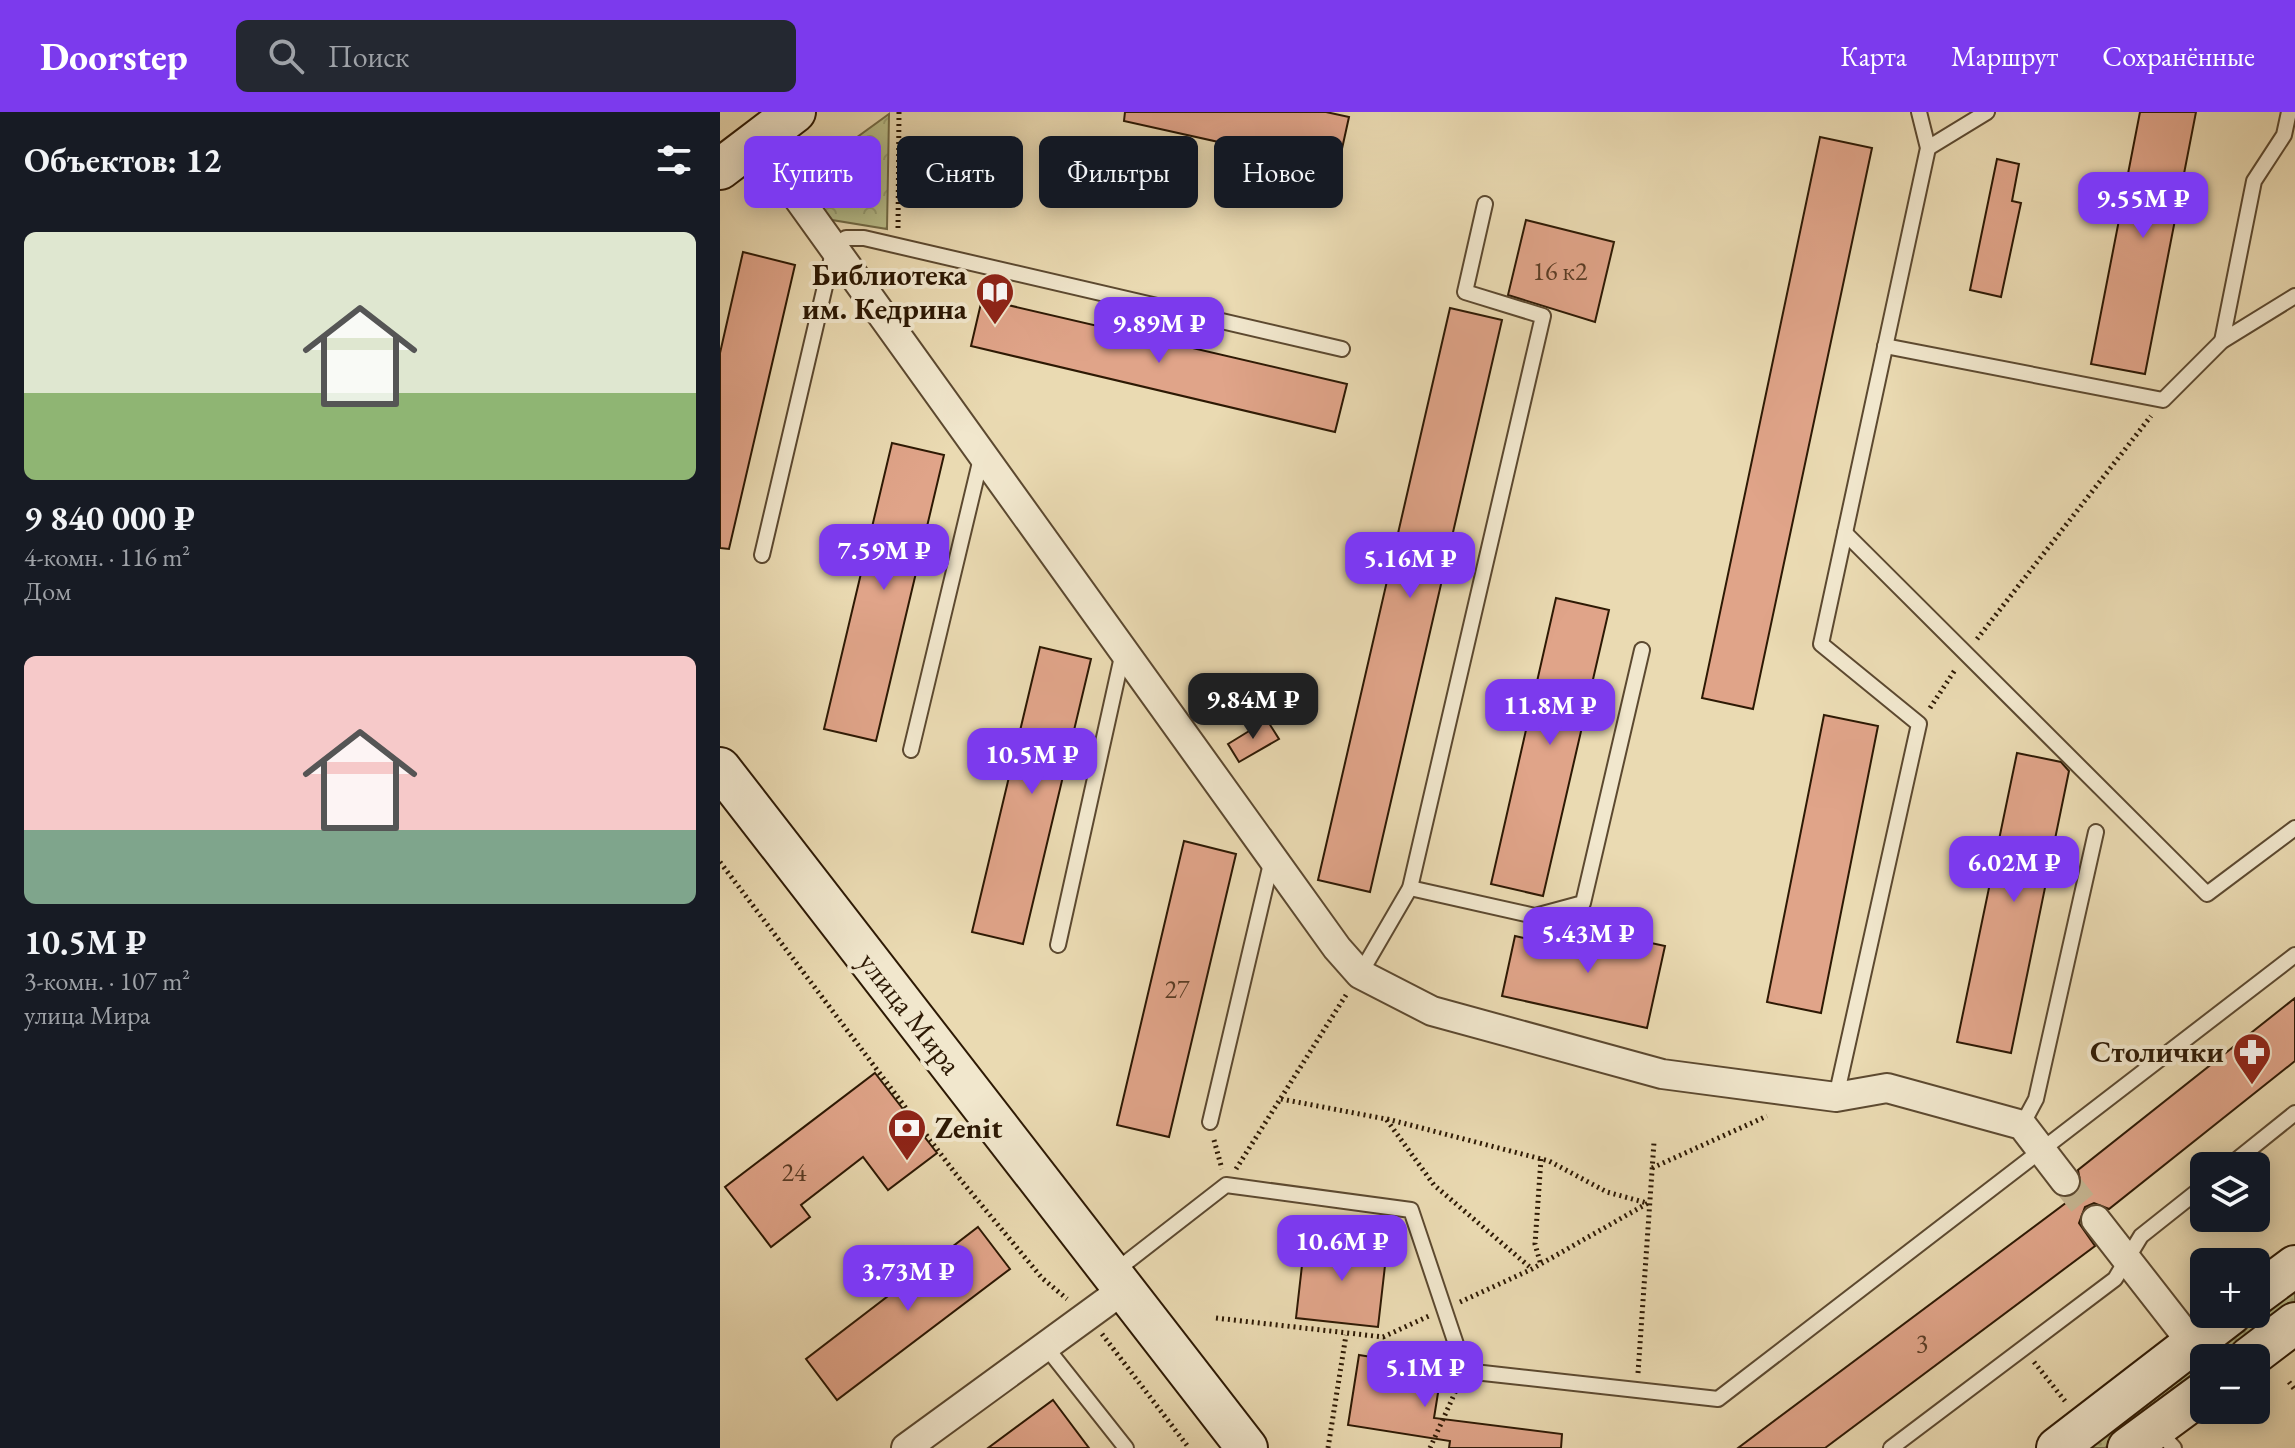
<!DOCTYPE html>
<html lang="ru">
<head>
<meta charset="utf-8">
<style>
  :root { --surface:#171b24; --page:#242831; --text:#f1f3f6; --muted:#9ea1a6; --accent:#7c3aed }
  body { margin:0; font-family:"EB Garamond",serif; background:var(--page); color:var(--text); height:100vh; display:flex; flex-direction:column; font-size:30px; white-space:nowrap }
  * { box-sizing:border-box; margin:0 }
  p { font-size:26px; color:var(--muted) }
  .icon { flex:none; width:44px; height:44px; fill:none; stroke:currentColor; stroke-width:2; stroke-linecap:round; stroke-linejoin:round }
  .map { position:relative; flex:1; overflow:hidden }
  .sheet { display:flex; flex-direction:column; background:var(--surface); width:720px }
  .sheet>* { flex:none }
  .banner { position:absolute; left:24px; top:24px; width:760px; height:72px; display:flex; gap:16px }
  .buttons { position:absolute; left:1470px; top:1040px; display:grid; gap:16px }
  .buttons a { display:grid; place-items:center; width:80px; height:80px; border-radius:12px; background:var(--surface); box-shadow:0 4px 20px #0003; font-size:40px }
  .price { position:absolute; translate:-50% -68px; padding:0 18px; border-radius:16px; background:var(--accent); color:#fff; font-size:26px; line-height:52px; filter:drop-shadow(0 2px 4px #0008) }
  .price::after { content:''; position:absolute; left:50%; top:48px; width:24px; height:18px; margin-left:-12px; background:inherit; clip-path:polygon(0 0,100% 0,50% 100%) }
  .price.active { background:#222; color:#fff }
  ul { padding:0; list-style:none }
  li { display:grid; align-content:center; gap:16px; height:424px; padding:0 24px }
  li span { display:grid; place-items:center; height:248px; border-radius:12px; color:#555 }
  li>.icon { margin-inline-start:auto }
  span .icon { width:144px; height:144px; fill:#fffc; stroke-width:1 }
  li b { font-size:34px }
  h2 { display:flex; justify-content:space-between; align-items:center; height:96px; padding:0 24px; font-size:34px }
  .chip { padding:0 28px; border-radius:12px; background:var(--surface); box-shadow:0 4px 20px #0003; font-size:28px; line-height:72px }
  .chip.active { background:var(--accent); color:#fff }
  header { display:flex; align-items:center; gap:48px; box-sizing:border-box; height:112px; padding:0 40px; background:var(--accent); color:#fff }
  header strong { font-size:38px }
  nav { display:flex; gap:44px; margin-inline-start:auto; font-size:28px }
  .search { width:560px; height:72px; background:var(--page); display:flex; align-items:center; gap:20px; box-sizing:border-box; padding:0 28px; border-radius:12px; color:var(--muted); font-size:30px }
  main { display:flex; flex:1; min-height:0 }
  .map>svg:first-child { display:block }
  .grass { fill:url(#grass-dots); stroke:#746c47; stroke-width:2 }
  .forest { fill:url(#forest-crowns); stroke:#746c47; stroke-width:2 }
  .building { fill:#e0a489; stroke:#2d1904; stroke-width:2 }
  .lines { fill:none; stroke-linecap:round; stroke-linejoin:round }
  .street-tunnel { stroke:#c4b38f; stroke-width:28; stroke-dasharray:28 14; stroke-linecap:butt }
  .lane-casing { stroke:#5c4930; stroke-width:18 }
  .street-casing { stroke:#5c4930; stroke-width:32 }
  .secondary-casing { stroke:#2d1904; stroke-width:44 }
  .path { stroke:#2d1904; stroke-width:5; stroke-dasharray:2 4; stroke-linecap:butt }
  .lane { stroke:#f1e7cd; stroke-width:14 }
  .street { stroke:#f1e7cd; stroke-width:28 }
  .secondary { stroke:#f1e7cd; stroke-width:40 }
  .labels { text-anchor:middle; stroke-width:8; stroke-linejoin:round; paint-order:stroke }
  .number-label { font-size:26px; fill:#5a3c25 }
  .poi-label { font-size:30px; font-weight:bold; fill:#2d1904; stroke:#f1e7cd; text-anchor:end }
  .street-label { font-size:30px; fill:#2d1904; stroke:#f1e7cd }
</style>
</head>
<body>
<header>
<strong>Doorstep</strong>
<div class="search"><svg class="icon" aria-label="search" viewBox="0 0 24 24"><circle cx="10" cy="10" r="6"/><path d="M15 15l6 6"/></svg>Поиск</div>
<nav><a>Карта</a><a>Маршрут</a><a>Сохранённые</a></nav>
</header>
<main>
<section class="sheet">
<h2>Объектов: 12<svg class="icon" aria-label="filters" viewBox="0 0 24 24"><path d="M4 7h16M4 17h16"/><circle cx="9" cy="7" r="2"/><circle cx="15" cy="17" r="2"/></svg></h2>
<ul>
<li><span style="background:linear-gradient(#dfe7d0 65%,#8fb573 0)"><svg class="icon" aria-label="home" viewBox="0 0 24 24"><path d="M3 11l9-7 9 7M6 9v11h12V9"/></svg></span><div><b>9 840 000 ₽</b><p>4-комн. · 116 m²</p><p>Дом</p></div></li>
<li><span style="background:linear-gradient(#f6c9c9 70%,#7fa58c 0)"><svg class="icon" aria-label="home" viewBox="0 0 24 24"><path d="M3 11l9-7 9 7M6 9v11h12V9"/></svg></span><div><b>10.5M ₽</b><p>3-комн. · 107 m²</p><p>улица Мира</p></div></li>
</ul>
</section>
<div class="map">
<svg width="1575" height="1336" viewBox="0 0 1575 1336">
  <defs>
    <pattern id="grass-dots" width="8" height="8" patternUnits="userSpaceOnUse" patternTransform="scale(2)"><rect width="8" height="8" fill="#babe8a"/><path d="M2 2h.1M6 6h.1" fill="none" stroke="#a0a375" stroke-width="1.8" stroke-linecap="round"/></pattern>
    <pattern id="forest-crowns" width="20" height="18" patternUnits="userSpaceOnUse" patternTransform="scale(2)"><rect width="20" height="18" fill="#babe8a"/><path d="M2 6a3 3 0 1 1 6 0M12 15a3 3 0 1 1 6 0" fill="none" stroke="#a0a375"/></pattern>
  </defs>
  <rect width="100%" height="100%" fill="#eadab2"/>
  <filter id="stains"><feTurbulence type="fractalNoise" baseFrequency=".0025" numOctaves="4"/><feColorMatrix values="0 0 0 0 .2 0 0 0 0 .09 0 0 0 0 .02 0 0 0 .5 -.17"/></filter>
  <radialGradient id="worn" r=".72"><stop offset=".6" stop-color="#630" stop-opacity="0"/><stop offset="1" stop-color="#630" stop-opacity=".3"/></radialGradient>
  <path class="grass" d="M1575,1174v17l-72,55h-19v15l-99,75h-23z"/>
  <path class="forest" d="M169,2l-2,115 -61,-10 -28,-39z"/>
  <g class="building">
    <path d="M405,0h201l23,5 -15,68 -25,-5 4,-17 -189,-42z"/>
    <path d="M1420,0h56l-51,262 -54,-10z"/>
    <path d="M1100,25l52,11 -119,561 -51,-11z"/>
    <path d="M1277,47l22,5 -7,37 9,2 -20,94 -31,-7z"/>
    <path d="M806,108l88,22 -19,80 -87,-27z"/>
    <path d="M23,140l52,13 -66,284 -9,-1v-195z"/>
    <path d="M262,187l365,85 -12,48 -364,-86z"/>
    <path d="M730,196l52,12 -132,572 -52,-12z"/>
    <path d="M172,331l52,12 -68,286 -52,-12z"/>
    <path d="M836,486l53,12 -66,286 -52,-12z"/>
    <path d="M320,535l51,12 -68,285 -51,-12z"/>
    <path d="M1104,603l54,11 -57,287 -54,-11z"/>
    <path d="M547,608l12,19 -40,23 -11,-18z"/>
    <path d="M1297,641l44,9 8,9 -58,282 -54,-11z"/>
    <path d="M464,729l52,13 -67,283 -52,-12z"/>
    <path d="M848,813l97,21 -18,82 -145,-32 13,-60 48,11z"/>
    <path d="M1575,886v63l-186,148 -15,-6 -9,4 -6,16 16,23 -270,202h-87l329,-246 -4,-5 12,-2 6,-8 -3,-17z"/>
    <path d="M155,961l62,80 -49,37 -25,-33 -62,48 9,12 -39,30 -46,-60z"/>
    <path d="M258,1115l32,42 -173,131 -31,-41z"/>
    <path d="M585,1127l82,9 -9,79 -82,-9z"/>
    <path d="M639,1243l83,13 -8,50 128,16 -1,14h-112l1,-7 -102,-16z"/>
    <path d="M333,1288l36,48h-101z"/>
  </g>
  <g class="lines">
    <path class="street-tunnel" d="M1345,1069l31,39"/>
    <defs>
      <g id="lane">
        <path d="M1208,36l59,-36"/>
        <path d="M1502,229l32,-160 30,-46 5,-23"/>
        <path d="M1165,234l278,54 59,-59 73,-45"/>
        <path d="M1125,421l362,361 88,-66"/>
        <path d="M42,443l72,-307 12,-10h18l478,111"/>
        <path d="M191,638l71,-296"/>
        <path d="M690,776l125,28 48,-13 59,-253"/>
        <path d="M338,833l65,-293"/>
        <path d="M640,862l50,-86 133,-572 -78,-24 20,-88"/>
        <path d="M1116,985l83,-373 -98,-80 107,-496 -9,-36"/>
        <path d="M490,1010l62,-263"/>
        <path d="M1302,1013l14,-26 60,-267"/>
        <path d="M1509,1054l66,-53"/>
        <path d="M394,1160l112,-87 185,25 54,161 253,28 577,-444"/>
        <path d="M326,1235l80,101"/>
        <path d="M1436,1316l18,20"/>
        <path d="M1171,1336l224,-169 26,-43 63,-50"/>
      </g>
      <g id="street">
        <path d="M37,29l580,807 23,26 72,37 230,63 174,23 51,-9 135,37 43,56"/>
        <path d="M1376,1108l96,123"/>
        <path d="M186,1336l218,-159"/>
      </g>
      <g id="secondary">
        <path d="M0,57l75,-57"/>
        <path d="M0,656l527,680"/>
        <path d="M1536,1183l39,-29"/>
        <path d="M1529,1246l46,-35"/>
        <path d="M1337,1336l174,-134"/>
        <path d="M1408,1336l76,-56"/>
      </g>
    </defs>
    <use href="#lane" class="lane-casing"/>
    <use href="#street" class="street-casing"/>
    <use href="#secondary" class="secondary-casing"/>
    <g class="path">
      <path d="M178,116l1,-116"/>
      <path d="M1257,527l174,-223"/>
      <path d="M1210,596l25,-38"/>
      <path d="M0,750l235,311 87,105 25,21"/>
      <path d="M561,987l105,20 48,66 98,84"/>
      <path d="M667,1007l162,42 58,31 40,11"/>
      <path d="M494,1028l8,29"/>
      <path d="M821,1047l-6,85 6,21"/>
      <path d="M932,1056l115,-52"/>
      <path d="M516,1057l110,-174"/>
      <path d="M740,1190l72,-33 116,-66"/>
      <path d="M496,1206l167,19 46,-21"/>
      <path d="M382,1222l87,114"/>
      <path d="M1314,1250l31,39"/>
      <path d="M918,1261l16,-231"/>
      <path d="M1569,1270l6,8"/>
      <path d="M608,1336l18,-113"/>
      <path d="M710,1336l28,-62"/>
    </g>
    <use href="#lane" class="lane"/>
    <use href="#street" class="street"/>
    <use href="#secondary" class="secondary"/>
  </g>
  <defs>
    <symbol id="library-pin" viewBox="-11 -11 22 30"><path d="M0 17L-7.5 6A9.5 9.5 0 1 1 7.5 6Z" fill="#8f2418" stroke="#f1e7cd"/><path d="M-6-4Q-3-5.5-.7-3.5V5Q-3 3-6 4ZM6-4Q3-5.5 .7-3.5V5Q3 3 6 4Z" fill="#fff"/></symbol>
    <symbol id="pharmacy-pin" viewBox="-11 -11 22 30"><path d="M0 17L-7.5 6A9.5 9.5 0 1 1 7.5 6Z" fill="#8f2418" stroke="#f1e7cd"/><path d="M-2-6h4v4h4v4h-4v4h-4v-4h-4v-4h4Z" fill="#fff"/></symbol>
    <symbol id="bank-pin" viewBox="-11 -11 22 30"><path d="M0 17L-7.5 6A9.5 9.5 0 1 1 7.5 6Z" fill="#8f2418" stroke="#f1e7cd"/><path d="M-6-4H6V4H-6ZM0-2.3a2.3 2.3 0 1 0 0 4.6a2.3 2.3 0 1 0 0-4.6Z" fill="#fff"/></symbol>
  </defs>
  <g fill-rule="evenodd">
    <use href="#library-pin" x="253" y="158" width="44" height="60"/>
    <use href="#pharmacy-pin" x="1510" y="918" width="44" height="60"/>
    <use href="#bank-pin" x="165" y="994" width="44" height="60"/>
  </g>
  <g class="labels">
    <g class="number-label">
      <text x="840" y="168">16 к2</text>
      <text x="457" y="886">27</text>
      <text x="74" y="1069">24</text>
      <text x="1202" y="1240">3</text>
    </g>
    <g class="poi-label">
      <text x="247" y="173">Библиотека<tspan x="247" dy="34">им. Кедрина</tspan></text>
      <text x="1504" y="950">Столички</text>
      <text x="215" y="1026" text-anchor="start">Zenit</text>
    </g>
    <g class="street-label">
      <text transform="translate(190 901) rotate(52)" y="10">улица Мира</text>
    </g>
  </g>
  <rect width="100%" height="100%" filter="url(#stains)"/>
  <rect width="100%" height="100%" fill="url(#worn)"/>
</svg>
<div class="buttons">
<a><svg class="icon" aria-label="layers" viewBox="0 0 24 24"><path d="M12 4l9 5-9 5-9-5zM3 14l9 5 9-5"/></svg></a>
<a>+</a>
<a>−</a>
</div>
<b class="price" style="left:1423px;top:128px">9.55M ₽</b>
<b class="price" style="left:439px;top:253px">9.89M ₽</b>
<b class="price" style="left:164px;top:480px">7.59M ₽</b>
<b class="price" style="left:690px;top:488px">5.16M ₽</b>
<b class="price active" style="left:533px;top:629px">9.84M ₽</b>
<b class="price" style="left:830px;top:635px">11.8M ₽</b>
<b class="price" style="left:312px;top:684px">10.5M ₽</b>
<b class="price" style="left:1294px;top:792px">6.02M ₽</b>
<b class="price" style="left:868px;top:863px">5.43M ₽</b>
<b class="price" style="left:622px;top:1171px">10.6M ₽</b>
<b class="price" style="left:188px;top:1201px">3.73M ₽</b>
<b class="price" style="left:705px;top:1297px">5.1M ₽</b>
<div class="banner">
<a class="chip active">Купить</a>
<a class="chip">Снять</a>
<a class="chip">Фильтры</a>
<a class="chip">Новое</a>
</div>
</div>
</main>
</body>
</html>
